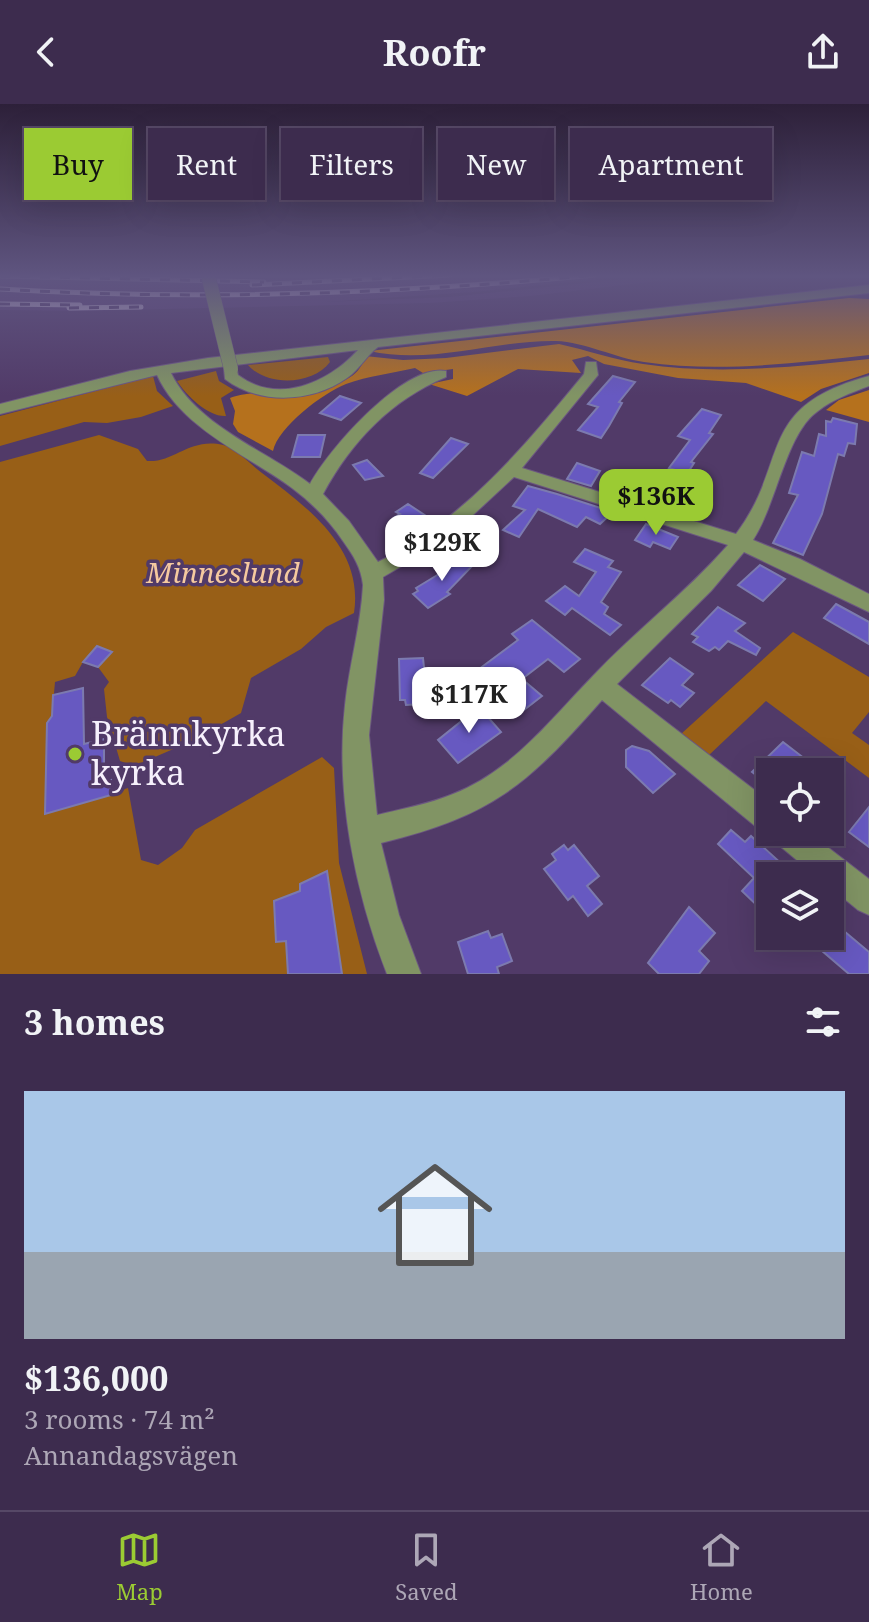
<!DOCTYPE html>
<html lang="en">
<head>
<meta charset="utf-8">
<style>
  :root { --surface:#3d2c4e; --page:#483858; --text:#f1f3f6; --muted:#ada7b6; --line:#564866; --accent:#9bcb33 }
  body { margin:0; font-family:"Noto Serif",serif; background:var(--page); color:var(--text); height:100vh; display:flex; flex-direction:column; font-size:30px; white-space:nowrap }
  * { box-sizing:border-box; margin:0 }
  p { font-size:26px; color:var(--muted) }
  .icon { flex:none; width:44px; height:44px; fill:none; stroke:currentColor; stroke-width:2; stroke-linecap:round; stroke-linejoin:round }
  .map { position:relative; height:870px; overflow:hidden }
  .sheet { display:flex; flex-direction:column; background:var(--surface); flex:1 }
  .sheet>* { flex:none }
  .top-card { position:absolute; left:24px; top:24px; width:822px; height:72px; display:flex; gap:16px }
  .buttons { position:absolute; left:756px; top:654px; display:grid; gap:16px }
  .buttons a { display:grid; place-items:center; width:88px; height:88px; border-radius:0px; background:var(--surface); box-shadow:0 8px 32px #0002,0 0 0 2px var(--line); font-size:40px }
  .price { position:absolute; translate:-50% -68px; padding:0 18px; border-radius:16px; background:#fff; color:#222; font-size:26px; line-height:52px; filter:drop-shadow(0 2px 4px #0008) }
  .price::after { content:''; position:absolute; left:50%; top:48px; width:24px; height:18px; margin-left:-12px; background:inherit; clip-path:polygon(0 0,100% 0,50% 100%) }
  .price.current { background:var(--accent); color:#111 }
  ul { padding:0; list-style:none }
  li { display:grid; align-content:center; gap:16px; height:424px; padding:0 24px }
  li+li { border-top:2px solid var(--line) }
  li span { display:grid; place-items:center; height:248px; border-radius:0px; color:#555 }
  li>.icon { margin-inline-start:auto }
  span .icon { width:144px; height:144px; fill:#fffc; stroke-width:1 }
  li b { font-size:34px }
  h2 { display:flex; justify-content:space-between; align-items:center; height:96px; padding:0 24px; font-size:34px }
  .pill { padding:0 28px; border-radius:0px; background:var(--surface); box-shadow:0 8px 32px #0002,0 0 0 2px var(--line); font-size:28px; line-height:72px }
  .pill.current { background:var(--accent); color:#111 }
  header { display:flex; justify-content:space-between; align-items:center; height:104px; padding:0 24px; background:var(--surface); font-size:36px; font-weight:700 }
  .tab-bar { display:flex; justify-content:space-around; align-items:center; height:112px; border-top:2px solid var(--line); background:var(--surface); font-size:22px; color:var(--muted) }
  .tab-bar a { display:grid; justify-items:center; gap:4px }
  .tab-bar .current { color:var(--accent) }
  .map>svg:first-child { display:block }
  .built { fill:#5a4075 }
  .green { fill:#985f17 }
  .forest { fill:#b5711d }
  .building { fill:#6759c1; stroke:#7c7aaf; stroke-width:2 }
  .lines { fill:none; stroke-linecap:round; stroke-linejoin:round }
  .minor-casing { stroke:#6b5780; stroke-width:2 }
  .minor { fill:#819464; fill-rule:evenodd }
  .rail-casing { stroke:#c2b6cd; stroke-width:5 }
  .rail { stroke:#513a68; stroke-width:3; stroke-dasharray:10; stroke-linecap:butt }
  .minor-bridge-casing { stroke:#6b5780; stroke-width:15; stroke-linecap:butt }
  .minor-bridge { stroke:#819464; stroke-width:14 }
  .poi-dot { fill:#9bcb33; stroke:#513a68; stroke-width:3 }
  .labels { text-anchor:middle; stroke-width:7; stroke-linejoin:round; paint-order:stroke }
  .park-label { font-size:28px; font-style:italic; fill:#f5c99f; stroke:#513a68 }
  .near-poi-label { font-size:34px; fill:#f6f0fc; stroke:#513a68; text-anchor:start }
</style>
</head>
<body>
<header><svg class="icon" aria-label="back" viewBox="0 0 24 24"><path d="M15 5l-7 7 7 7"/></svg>Roofr<svg class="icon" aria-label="share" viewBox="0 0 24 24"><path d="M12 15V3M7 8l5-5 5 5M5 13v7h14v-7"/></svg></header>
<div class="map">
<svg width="869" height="870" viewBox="0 0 869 870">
  <rect width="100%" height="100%" fill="#513a68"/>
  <path class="built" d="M0,171h111l-3,3 87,3 192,-6h253l-166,17 -150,10 126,-5 213,-22h45l-177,21 -101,7 -353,8 -77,-1z"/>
  <g class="green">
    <path d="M328,253l2,5c-17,23 -63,25 -82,3z"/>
    <path d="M216,267l3,10 15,9 -13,8 5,18c-18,1 -39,-20 -49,-35z"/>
    <path d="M153,272l4,15 16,15 -32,11 -34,6 -23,-1 -84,24v-30z"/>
    <path d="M99,331l39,14 9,12c27,2 43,-24 76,-16 13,3 28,20 39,28 46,35 102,75 92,140l-28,14 -25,22 -50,29 -10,35 -49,28 -58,25 -14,-5 -13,-44 -3,-28 5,-7 -11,-15 -15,-5 -8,14 -20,6 -3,34 -5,7 -2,91 83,-26 13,72 17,5 24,-17 13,-18 127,-73 12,11 5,95 28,111h-367v-512z"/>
    <path d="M793,528l76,45v35l-17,21 17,12v33l-103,-77 -58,55 -27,-22z"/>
  </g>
  <g class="forest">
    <path d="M849,194l20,1v56c-74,8 -150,18 -225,7 -29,-4 -59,-20 -88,-21 -64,-1 -123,24 -187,10z"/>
    <path d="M559,240c28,6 55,16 84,20 75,11 151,3 226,-5v14l-48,16 -20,13 -55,-19 -68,-5 -74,-14 -16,-8 -16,4 9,13 -63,-4 -51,27 -38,-12 24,-5v-10l-30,4 -8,-5c-22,5 -47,8 -69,16 -23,9 -68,43 -73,67l-35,-19 -5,-8 2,-13 -5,-13c32,-13 125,5 135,-42l38,4 43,-2z"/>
    <path d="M869,286v32l-43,-12 13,-10z"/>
  </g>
  <g class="building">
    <path d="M613,272l22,6 -16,20 3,1 -13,23 -8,12 -23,-8 20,-23 -10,-3z"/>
    <path d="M340,292l21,7 -20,17 -21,-7z"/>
    <path d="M702,305l19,6 -12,18 4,1 -22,28 3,1 -7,11 -18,-6 21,-28 -12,-4z"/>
    <path d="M833,314l24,6 -2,20 -7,-1 -4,13 -6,-2 -16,60 -19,41 -30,-12 25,-48 -9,-2 13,-41 12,4 5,-22 7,2v-15l5,1z"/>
    <path d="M298,331h27l-5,22h-28z"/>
    <path d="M451,334l17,6 -35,34 -13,-5z"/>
    <path d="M367,356l16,16 -18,4 -12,-15z"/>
    <path d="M577,359l23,8 -9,15 -24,-7z"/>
    <path d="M528,382l29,8 56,18 -13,12 -14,-7 -9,10 -39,-18 -19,28 -16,-7 22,-20 -12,-4z"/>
    <path d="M408,400l21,14 -14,8h-7l-13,-9 5,-3 -4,-2z"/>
    <path d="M646,420l32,13 -8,12 -17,-7 -3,5 -15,-7z"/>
    <path d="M585,445l28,12 -5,6 13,5 -20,30 7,5 -4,7 17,11 -11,10 -38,-27 -7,7 -19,-14 19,-15 14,10 17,-24 -22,-10z"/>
    <path d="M459,453l15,7 -27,28 3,2 -22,14 -15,-14 5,-3 -2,-3 28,-17z"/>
    <path d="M760,461l25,14 -22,22 -25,-16z"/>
    <path d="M836,500l33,18v22l-45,-26z"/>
    <path d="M718,503l27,16 -10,8 25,17 -4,7 -28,-14 -9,9 -4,-3 -6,4 -16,-9 5,-5 -6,-3z"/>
    <path d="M532,516l48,39 -16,13 -16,-13 -26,20 20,17 -18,14 -22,-19 5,-3 -12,-3 -7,5 -17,-15 47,-35 -6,-6z"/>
    <path d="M97,542l15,6 -14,15 -15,-5z"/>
    <path d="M423,554l2,19 24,-1 1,15 -27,2v11l-17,1 -1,-5h-5l-1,-41z"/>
    <path d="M670,554l23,16 -11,11 12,8 -14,14 -9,-7 -3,3 -26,-18z"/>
    <path d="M83,584l1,56 20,-5v43l7,-2v15l-66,19 2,-91 5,-7 1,-21z"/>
    <path d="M479,603l22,25 -43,31 -20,-23z"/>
    <path d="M783,638l26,20 -10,10h-29v14l-18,-14z"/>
    <path d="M632,642l17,5 26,23 -22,19 -27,-26v-17z"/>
    <path d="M869,703v40l-20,-15z"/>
    <path d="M731,726l14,12 6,-6 44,40h-25v42l-28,-27 12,-13 -36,-34z"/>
    <path d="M564,741l4,5 6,-5 25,31 -12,10 15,18 -14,12 -15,-20 -5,4 -24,-31 12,-9 -4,-6z"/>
    <path d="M327,767l15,103h-54l-2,-33 -10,1 -2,-41 26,-10v-7z"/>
    <path d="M689,803l26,26 -16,18 10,10 -10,13h-40l-11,-11z"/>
    <path d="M838,822l31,26v22h-20l-28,-24z"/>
    <path d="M488,827l3,7 11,-4 10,27 -15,6 2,7h-31l-10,-32z"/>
  </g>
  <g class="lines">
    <defs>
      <path id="minor" d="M869,181v8l-491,54c-12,9 -19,23 -31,31 -35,25 -88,27 -122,1l-1,-10 2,-3h10l2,9c40,30 90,8 120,-25l-187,23c25,52 94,77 139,111 18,-34 94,-121 136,-113v6c-55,23 -95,65 -123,117l26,27 29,41c86,-42 146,-115 206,-188l2,-12h10l2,13 -76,93 214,66c55,-73 18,-127 133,-158v10c-18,7 -36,13 -51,25 -32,22 -41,92 -65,129l47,19 69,35v18l-125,-60 -33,39 -94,93 153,118v30h38l61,47v36l-11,-5 -28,-23v-11h-14l-41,-34 -4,-8 -11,-4 -158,-130c-75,85 -108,115 -221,143l18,72 22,59h-34c-32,-82 -52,-180 -42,-269 4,-40 16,-79 18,-120 -2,-18 -10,-30 -20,-44 -14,-21 -31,-38 -51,-53 -45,-33 -111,-60 -135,-113l-157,39v-10l130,-33 78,-13zM514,373l214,68c-42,48 -93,86 -136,132 -42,43 -80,94 -139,117 -24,10 -51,15 -76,21l-8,-80 15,-135 -1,-23 62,-36z"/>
    </defs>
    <use href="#minor" class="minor-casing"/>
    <use href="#minor" class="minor"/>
    <defs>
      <g id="rail">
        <path d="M0,172l264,6"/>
        <path d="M252,181l198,-10"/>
        <path d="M0,185c199,12 396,5 595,-14"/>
        <path d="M0,200l80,1"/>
        <path d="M69,204l72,-1"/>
      </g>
    </defs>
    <use href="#rail" class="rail-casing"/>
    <use href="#rail" class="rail"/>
    <defs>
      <path id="minor-bridge" d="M209,175l22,90"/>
    </defs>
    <use href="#minor-bridge" class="minor-bridge-casing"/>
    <use href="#minor-bridge" class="minor-bridge"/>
  </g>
  <linearGradient id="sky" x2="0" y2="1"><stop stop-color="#2d2039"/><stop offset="0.59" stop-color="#5f5580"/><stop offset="1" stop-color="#5f5580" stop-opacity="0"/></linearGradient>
  <rect width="869" height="292" fill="url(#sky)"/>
  <circle class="poi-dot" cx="75" cy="650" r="8"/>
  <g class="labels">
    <g class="park-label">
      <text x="223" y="479">Minneslund</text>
    </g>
    <g class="near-poi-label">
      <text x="91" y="642">Brännkyrka<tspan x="91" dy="39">kyrka</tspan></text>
    </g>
  </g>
</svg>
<div class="buttons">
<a><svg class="icon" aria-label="locate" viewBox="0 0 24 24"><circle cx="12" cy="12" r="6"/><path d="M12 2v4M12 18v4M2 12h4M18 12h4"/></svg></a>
<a><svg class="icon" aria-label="layers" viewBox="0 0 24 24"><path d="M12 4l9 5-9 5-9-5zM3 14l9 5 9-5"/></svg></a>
</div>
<b class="price current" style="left:656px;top:433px">$136K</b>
<b class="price" style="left:442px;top:479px">$129K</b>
<b class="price" style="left:469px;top:631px">$117K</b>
<div class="top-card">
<a class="pill current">Buy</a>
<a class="pill">Rent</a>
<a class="pill">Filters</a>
<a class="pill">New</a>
<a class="pill">Apartment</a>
</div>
</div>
<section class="sheet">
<h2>3 homes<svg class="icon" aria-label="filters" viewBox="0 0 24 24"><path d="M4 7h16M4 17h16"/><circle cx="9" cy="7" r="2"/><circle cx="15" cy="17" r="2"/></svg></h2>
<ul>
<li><span style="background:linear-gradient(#a9c7e8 65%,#9aa5b1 0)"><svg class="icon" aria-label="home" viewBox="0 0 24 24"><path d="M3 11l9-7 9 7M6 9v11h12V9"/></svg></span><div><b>$136,000</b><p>3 rooms · 74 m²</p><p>Annandagsvägen</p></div></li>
</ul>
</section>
<nav class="tab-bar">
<a class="current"><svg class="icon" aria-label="map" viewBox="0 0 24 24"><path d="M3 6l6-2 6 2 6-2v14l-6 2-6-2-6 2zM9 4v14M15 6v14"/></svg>Map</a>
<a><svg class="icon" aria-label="saved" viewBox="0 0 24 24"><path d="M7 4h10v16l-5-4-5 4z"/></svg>Saved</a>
<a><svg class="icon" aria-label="home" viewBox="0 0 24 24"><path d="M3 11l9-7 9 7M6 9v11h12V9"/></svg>Home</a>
</nav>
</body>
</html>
